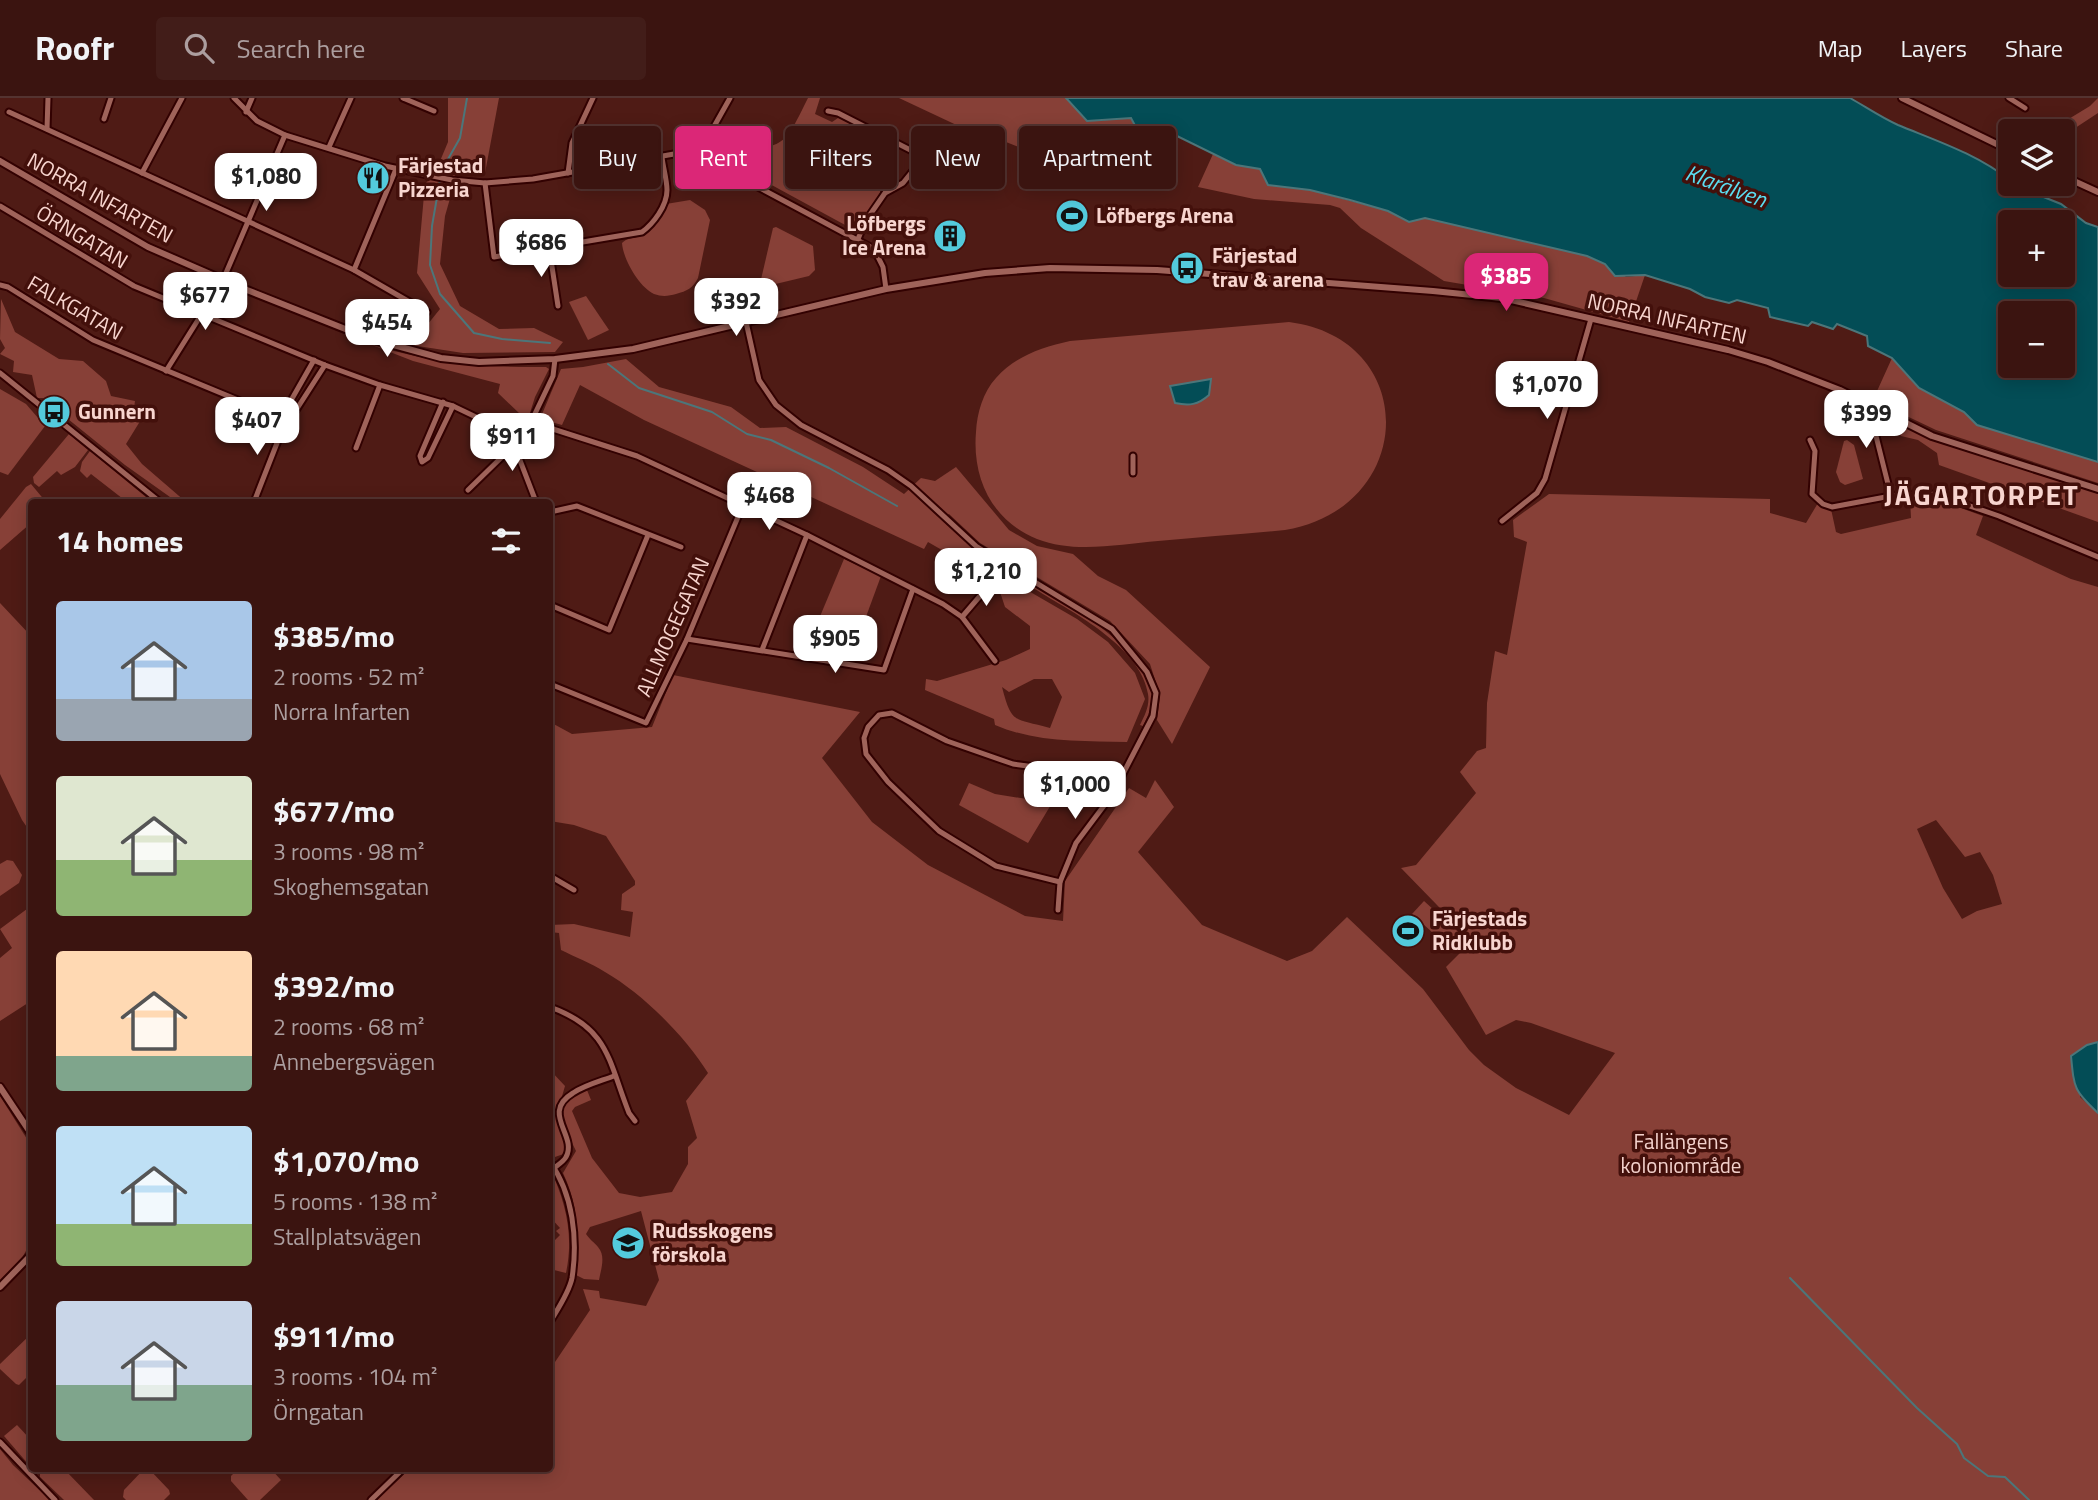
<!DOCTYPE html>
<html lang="en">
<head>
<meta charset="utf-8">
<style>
  :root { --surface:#3b1410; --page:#421d19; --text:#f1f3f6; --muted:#ac9e9f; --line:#543330; --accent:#db2777 }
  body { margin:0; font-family:"Titillium Web",sans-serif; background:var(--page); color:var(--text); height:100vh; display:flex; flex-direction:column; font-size:26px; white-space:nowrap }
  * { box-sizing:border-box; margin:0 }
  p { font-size:23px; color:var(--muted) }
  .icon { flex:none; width:38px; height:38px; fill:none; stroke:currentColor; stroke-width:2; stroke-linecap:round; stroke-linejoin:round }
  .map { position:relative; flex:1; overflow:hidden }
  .drawer { position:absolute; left:28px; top:401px; width:525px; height:973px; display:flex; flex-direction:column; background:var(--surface); border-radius:7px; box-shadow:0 4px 18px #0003,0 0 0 2px var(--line) }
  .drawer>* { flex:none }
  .banner { position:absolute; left:574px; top:28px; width:665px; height:63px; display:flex; gap:14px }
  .buttons { position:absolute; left:1998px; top:21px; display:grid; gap:14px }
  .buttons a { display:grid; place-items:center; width:77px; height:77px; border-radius:7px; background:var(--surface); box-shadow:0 4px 18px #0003,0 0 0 2px var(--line); font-size:35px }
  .price { position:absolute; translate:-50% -60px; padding:0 16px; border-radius:14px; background:#fff; color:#222; font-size:23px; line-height:46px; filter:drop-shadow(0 2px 4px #0008) }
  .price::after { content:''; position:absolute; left:50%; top:42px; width:21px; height:16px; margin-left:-10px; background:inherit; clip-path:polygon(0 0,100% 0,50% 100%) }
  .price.selected { background:var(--accent); color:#fff }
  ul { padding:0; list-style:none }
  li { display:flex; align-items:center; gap:21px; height:175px; padding:0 28px }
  li span { display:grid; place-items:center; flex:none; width:196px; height:140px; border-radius:7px; color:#555 }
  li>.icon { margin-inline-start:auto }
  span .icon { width:84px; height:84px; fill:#fffc; stroke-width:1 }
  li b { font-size:30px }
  h2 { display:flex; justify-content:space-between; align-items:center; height:84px; padding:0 28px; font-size:30px }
  .pill { padding:0 24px; border-radius:7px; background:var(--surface); box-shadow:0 4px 18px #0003,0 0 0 2px var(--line); font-size:24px; line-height:63px }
  .pill.selected { background:var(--accent); color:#fff }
  header { display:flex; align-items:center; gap:42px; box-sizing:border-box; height:98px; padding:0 35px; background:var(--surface); border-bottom:2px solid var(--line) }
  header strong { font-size:33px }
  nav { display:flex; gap:38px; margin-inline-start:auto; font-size:24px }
  .search { width:490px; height:63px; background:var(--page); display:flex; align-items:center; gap:18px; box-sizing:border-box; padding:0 24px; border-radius:7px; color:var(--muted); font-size:26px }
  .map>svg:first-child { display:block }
  .green { fill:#874037; fill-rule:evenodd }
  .water { fill:#034d56; stroke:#4c767a; stroke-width:2; fill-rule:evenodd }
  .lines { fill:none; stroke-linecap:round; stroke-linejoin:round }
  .stream { stroke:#4c767a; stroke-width:2 }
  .minor-casing { stroke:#320101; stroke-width:9 }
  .tertiary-casing { stroke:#320101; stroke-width:10 }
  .minor { stroke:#9f635a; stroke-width:5 }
  .tertiary { stroke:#9f635a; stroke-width:6 }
  .labels { text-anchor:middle; stroke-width:7; stroke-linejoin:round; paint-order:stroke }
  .poi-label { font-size:21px; font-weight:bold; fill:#f8d5cf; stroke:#43100b; text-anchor:start }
  .street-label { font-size:21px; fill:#f8d5cf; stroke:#43100b }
  .park-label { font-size:21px; fill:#f3d1cc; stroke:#43100b }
  .water-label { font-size:23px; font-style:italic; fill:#5bddf1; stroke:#43100b }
  .district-label { font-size:28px; font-weight:bold; letter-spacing:2px; fill:#f8d5cf; stroke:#43100b }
</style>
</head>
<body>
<header>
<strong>Roofr</strong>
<div class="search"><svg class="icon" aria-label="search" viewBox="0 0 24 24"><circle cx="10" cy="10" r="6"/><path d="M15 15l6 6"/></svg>Search here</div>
<nav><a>Map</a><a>Layers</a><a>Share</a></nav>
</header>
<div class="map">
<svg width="2098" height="1402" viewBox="0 0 2098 1402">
  <rect width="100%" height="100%" fill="#4f1b15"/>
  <g class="green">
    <path d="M448,0h51l-14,75 -28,1 -12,42 -5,48 20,42 39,23 35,-1 29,14 -8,10 -92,1 -52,-8 29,-36 -23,-36 8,-89 10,-11 13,-31z"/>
    <path d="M808,0h12l-5,16 17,8 9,-6 42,22 -16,26 13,8v21l-22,39 -154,-84 4,-6 21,5 3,5c55,-7 51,-4 76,-54z"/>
    <path d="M899,0h167l21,23 44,-3 28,16 2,7 -16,39 -53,-11 -49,-12 -37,-15 -24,-5z"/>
    <path d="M2098,0v15l-35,23v-5h-14l41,-25z"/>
    <path d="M1213,56l23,11 24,4 50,21 78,21 21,11 16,-4 162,38 19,8 20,13 19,-2 -16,47 -85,-24 -100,-17 -83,-53 -21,-20 -10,-3 -76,-6 -56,-12z"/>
    <path d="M690,102l15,10 5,10 -12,58c-5,10 -11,13 -22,16 -7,2 -14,3 -22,0 -15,-7 -31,-35 -32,-51 5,-5 8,-4 15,-6 17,-4 22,-18 29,-33z"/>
    <path d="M776,129l37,19 2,24 -6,6 -50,12 14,-60z"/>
    <path d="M586,198l23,34 -21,10 -19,-38z"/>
    <path d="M1,201l14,33 44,27 24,2 23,20 5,15 24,5 -2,14 9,3 -16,26 16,20 44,38h-9l-52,-37 -57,-46 -9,-21h-22l-5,-23 -19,-3 1,-11 -14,-7 5,-6 -5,-9z"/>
    <path d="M1289,224c132,17 128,186 -4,208 -42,4 -84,7 -127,11 -38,3 -83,13 -121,-2 -45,-18 -65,-61 -61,-107 1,-19 7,-40 20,-54 20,-22 46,-31 74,-37z"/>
    <path d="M372,247c61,18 110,23 174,22l3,2 -14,28 -6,19 -9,-2 -22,-21 2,-9 -87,-23z"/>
    <path d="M1892,260l27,30 45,24 13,13 121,37v21l-162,-53 -63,-30z"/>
    <path d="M626,261l33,28 72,20 29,21 26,-1 77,40 41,27 17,-16 14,3 21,-14 53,63 28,16 36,8 25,22 28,14 84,77 -38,77 -15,-24 3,-25 -10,-31 -40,-43 -130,-78 -31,-29 -8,5 31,28 28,19 -8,13 -64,-37 -4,7 -280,-129 -64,-35 -18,40 -22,-6 21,-50 22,-2z"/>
    <path d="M0,291l26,15 19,22 -37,49 -8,-3z"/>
    <path d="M1831,299l32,13 3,5 -20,6 -19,-8z"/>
    <path d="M1889,319l43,22 166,53v30l-159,-57 -2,-12 -19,-13 -17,-4 -3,-6 -19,5 4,-14z"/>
    <path d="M69,336l19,16 -13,17 -14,8 -4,-4 -18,16 -5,-4 -1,-6z"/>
    <path d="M1847,342l7,5 9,34 -18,6 -5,-3 -4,-10 8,-31z"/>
    <path d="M90,353l62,51h-25l-36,-28 -4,4 -7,-7 2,-9z"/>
    <path d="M31,386l15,18h-14l-1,21 -31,27v-31l26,-32z"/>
    <path d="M1549,396l221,5v14l36,10 12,-20 13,6 5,23 5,2 70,-16 -1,-20h23l50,18 -7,19 95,44 27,8v455l-11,3 -7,52 18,16v387h-1721l33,-32h140v-105l5,-1 35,-52 -7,-21 16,2 1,7 46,8 13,-26 -18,-69 -51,16 -4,7c4,6 8,8 12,13 8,9 3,22 1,33l-15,-1 -8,-4c2,-38 4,-66 -13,-102l13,-22c-13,-29 -27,-46 11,-61l4,10 -16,7 -3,4 20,47 27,35 21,4 32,-5 16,-28v-17l9,-9 -11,-37 22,-28c-23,-37 -65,-79 -103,-101 -14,-9 -30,-15 -44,-22l-2,-17 -9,-1v-7l24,-1 56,13 3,-25 -12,-2 1,-16 13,-9v-4l-29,-45 -32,-11 -24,-4v-99l22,12 80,-7 21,-52 187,37 -38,46 50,64 56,43 97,51 38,5 2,-40 64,-93 17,10 9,-18 19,27 -36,45 64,73 85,36 25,-10 35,-34 76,72 46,61 15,15 32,23 53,27 46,-62 -84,-30 -15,-3 -30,15 -40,-68 26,-26 -71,-73 15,-3 60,-72 -16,-21 17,-21 9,-3 1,-45 8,-52 12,4 20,-113 -13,-5 -1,-17zM1936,722l29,37 15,-5 13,23 9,29 -25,7 -15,8 -19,-31 -26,-59z"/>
    <path d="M844,461l37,17 -21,57 -44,-7z"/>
    <path d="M1005,470c42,25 141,73 147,127 1,11 -4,21 -9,31l-3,-1c5,-10 10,-20 8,-31 -6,-42 -64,-76 -97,-95 -15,-9 -30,-20 -48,-23z"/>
    <path d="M997,485l23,3 57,33 31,23 27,31 10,26 -18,43c-45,-1 -90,1 -132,-17l-1,-6 -69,-29 1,-11 11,2 69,-21 24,-11v-23l-25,-19zM1034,581h18l10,18 -12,31c-36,-10 -38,-3 -48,-41l7,5z"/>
    <path d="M0,505l31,33 1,114 -5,5 4,7v71l-9,-13 -22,-46z"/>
    <path d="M969,685l26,11 57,9 -24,40 -69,-38z"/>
    <path d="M7,762l6,1 9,14 -3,8 -19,13v-32z"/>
    <path d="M1424,803l42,38 -12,13 -42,-38z"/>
    <path d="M31,808v95l-31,20v-63l12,-10 -12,-19z"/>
    <path d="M550,972l15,16 -9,31 13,35 -14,5 -5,-7z"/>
    <path d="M0,998l32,51 -1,91c-5,18 -18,33 -31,46z"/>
    <path d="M550,1070c16,35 24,67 16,105l-16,-4v-24l10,-10 -4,-4 4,-3 -10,-11 3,-3 -3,-4z"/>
    <path d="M31,1236v39l-12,12 -3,-1 -16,-15v-5z"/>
    <path d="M17,1327l14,15v25h-2l-25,-29z"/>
    <path d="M0,1351l13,16 37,35h-50z"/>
    <path d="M45,1370h18l31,32h-30l-24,-23v-4z"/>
    <path d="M239,1370h31l11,12 -21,20h-12l-17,-19v-5z"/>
    <path d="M144,1371h5l20,21 1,4 -6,6h-38l-3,-3 1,-7z"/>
  </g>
  <g class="water">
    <path d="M1066,0h784c16,9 32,20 48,27 39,16 79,29 113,56v3l50,20 25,19 12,4v235l-121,-37 -13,-13 -45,-24 -27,-30 -24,-12 -1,-10 -30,-12 -4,5 -21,-7 -4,4 -38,-9 -2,-9 -31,-8 -8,3 -24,-6 -15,-8 -45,-14 -30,1 -10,-12 -18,-8 -162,-38 -16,4 -21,-11 -38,-11 -40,-10 -42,-5 -8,-16 -24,-4 -63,-31 -7,7h-5l-2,-7 -21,-3 -7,-13 -44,3zM2063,124v53h-52v-53zM2011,215h52v53h-52z"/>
    <path d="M1211,281l-2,16c-11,10 -20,11 -34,8l-5,-17z"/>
    <path d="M2098,944v71c-24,-22 -24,-25 -27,-57l16,-11z"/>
  </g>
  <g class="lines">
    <g class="stream">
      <path d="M441,77l2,-7 17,-30 7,-40"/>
      <path d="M440,82l-8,46 -2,39 10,29 34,39 28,6 48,4"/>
      <path d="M608,266l31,24 73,24 35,22 24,6 58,28 68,38"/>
      <path d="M1790,1180l127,130 40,36 7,14 24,18 17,1 24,23"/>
    </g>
    <defs>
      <g id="minor">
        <path d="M234,0l23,23 28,14 100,31 67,14 33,3 48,-4 141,-25 24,1 176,94 9,18 3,22"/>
        <path d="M403,0l31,13"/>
        <path d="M2009,0l16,10"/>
        <path d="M828,13l10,2 86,44 -21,26 -18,10 -20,29 -7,17"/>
        <path d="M9,14l345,158 73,42"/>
        <path d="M246,14l6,-14"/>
        <path d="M104,21l7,-21"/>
        <path d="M47,31l1,-31"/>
        <path d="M329,49l22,-49"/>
        <path d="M698,57l32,-57"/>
        <path d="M142,75l40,-75"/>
        <path d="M568,75l4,-30 21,-45"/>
        <path d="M485,85l9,74 148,-25c11,-8 25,-26 25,-42 0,-10 -4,-23 -5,-33"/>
        <path d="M0,108l134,80 191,79 55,20 73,21 25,12 23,17 14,4"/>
        <path d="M549,149l9,59"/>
        <path d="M354,172l42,-101"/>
        <path d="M0,187l8,2 85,53 193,80"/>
        <path d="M746,224l13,58 17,25 25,20 87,45 23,16 66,61 135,82 35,43 9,21 -3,23 -41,79 -36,48 -16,39 -2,28"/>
        <path d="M166,273l57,-91 62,-145"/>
        <path d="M0,275l160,129"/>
        <path d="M443,304l-23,54 2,6 6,-4 25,-52"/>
        <path d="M1884,314l-8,11 -1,9 16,64"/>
        <path d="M281,320l33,-58"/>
        <path d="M531,324l106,34 170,79 136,69 19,13 33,44"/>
        <path d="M515,341l1,11 20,52"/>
        <path d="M1810,342l5,11 -3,43 11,10 9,3 59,-11 44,-2 64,22 99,41"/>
        <path d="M356,350l24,-63"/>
        <path d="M1133,358v17"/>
        <path d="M468,392l40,-39 23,-29 22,-46 2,-17"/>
        <path d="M254,404l32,-82 5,-2 34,-53"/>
        <path d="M550,414l27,-6 104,41"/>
        <path d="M1502,423l35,-28 8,-14 46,-160"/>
        <path d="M550,507l59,25 39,-95"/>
        <path d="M962,519l30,-35"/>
        <path d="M687,541l197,31 29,-81"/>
        <path d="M762,552l45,-115"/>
        <path d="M550,586l96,39 41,-84 56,-134"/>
        <path d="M550,778l24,14"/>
        <path d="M1060,784l-64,-16 -57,-35 -51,-49 -22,-28 -2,-16 4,-11 11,-12 13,-2 55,28 66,23 36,5 45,1 26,10"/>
        <path d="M550,909c59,21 58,53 79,106l6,8"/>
        <path d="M550,1064c23,32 28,77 22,116 -3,15 -15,32 -22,44"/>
        <path d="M554,1070c4,-3 10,-7 12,-11 12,-21 -26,-44 7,-64 12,-8 28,-12 41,-17"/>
        <path d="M0,1344l55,58"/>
        <path d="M371,1402l33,-32"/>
      </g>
      <g id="tertiary">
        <path d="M1902,0l109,53"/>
        <path d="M0,63l148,86 99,43 121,48 73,20 38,4 76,-3 78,-10 253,-60 99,-16 65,-5 107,2 276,21 69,7 226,52 40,12 72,28 92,46 166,53"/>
        <path d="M2063,78l35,16"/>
        <path d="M0,989l32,48"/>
        <path d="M0,1189l32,-33"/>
      </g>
    </defs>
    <use href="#minor" class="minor-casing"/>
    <use href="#tertiary" class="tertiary-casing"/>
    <use href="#minor" class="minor"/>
    <use href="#tertiary" class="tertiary"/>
  </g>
  <defs>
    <symbol id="restaurant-disc" viewBox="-11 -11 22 22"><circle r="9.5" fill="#53cadc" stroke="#43100b"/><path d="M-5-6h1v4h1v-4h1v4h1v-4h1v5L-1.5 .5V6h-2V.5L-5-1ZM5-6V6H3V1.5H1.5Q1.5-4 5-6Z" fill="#111"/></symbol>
    <symbol id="stadium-disc" viewBox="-11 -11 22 22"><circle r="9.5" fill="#53cadc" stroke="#43100b"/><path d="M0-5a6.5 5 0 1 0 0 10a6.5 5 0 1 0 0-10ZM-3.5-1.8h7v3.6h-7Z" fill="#111"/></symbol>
    <symbol id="building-disc" viewBox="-11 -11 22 22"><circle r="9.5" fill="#53cadc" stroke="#43100b"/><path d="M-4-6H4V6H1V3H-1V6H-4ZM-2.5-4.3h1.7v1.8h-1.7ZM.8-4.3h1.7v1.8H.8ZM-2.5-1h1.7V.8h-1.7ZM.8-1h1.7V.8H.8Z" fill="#111"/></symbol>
    <symbol id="bus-disc" viewBox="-11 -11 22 22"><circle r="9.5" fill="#53cadc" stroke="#43100b"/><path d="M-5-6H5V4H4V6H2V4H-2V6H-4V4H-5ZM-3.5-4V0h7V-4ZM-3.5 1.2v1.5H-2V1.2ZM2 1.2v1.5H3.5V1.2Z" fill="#111"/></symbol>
    <symbol id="school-disc" viewBox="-11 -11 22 22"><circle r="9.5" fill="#53cadc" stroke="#43100b"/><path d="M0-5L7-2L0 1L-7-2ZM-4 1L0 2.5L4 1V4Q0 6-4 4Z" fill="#111"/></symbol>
  </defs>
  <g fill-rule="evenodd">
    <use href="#restaurant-disc" x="354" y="61" width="38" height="38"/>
    <use href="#stadium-disc" x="1053" y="99" width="38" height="38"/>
    <use href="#building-disc" x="931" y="119" width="38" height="38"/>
    <use href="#bus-disc" x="1168" y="151" width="38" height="38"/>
    <use href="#bus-disc" x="35" y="295" width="38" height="38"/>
    <use href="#stadium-disc" x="1389" y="814" width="38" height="38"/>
    <use href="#school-disc" x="609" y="1126" width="38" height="38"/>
  </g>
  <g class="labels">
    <g class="poi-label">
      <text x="398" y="75">Färjestad<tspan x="398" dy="24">Pizzeria</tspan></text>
      <text x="1096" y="125">Löfbergs Arena</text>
      <text x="926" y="133" text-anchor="end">Löfbergs<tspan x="926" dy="24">Ice Arena</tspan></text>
      <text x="1212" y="165">Färjestad<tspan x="1212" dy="24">trav &amp; arena</tspan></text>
      <text x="78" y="321">Gunnern</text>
      <text x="1432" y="828">Färjestads<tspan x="1432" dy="24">Ridklubb</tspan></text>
      <text x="652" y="1140">Rudsskogens<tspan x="652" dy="24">förskola</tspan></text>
    </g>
    <g class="street-label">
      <text transform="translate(100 100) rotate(29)" y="7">NORRA INFARTEN</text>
      <text transform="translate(82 139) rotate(31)" y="7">ÖRNGATAN</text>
      <text transform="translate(75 210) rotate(30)" y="7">FALKGATAN</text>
      <text transform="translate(1667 221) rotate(13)" y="7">NORRA INFARTEN</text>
      <text transform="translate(673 529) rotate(-66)" y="7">ALLMOGEGATAN</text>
    </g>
    <g class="park-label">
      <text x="1681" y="1051">Fallängens<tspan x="1681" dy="24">koloniområde</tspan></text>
    </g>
    <g class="water-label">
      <text transform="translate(1726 88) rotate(20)" y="8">Klarälven</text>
    </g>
    <g class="district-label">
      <text x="1982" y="407">JÄGARTORPET</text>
    </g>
  </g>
</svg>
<div class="buttons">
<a><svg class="icon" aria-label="layers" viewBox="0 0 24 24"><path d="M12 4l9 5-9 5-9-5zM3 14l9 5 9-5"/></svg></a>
<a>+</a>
<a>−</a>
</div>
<b class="price" style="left:266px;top:115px">$1,080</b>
<b class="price" style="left:541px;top:181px">$686</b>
<b class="price selected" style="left:1506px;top:215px">$385</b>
<b class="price" style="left:205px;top:234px">$677</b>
<b class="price" style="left:736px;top:240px">$392</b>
<b class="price" style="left:387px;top:261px">$454</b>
<b class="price" style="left:1547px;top:323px">$1,070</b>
<b class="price" style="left:1866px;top:352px">$399</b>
<b class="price" style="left:257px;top:359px">$407</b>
<b class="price" style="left:512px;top:375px">$911</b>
<b class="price" style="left:769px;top:434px">$468</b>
<b class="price" style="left:986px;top:510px">$1,210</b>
<b class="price" style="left:835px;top:577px">$905</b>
<b class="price" style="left:1075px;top:723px">$1,000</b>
<div class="banner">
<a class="pill">Buy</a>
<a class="pill selected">Rent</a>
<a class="pill">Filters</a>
<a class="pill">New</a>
<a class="pill">Apartment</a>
</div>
<section class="drawer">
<h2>14 homes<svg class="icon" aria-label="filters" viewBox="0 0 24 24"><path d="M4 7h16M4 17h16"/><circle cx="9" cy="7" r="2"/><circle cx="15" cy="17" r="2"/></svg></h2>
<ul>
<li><span style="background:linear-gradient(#a9c7e8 70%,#9aa5b1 0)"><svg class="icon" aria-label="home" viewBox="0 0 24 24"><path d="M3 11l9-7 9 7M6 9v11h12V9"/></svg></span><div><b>$385/mo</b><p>2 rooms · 52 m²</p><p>Norra Infarten</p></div></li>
<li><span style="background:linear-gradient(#dfe7d0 60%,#8fb573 0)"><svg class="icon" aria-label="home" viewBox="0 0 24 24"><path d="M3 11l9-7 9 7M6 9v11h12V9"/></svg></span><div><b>$677/mo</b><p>3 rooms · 98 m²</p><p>Skoghemsgatan</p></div></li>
<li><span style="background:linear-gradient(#ffd9b3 75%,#7fa58c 0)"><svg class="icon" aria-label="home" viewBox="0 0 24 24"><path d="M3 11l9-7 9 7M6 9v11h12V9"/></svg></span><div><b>$392/mo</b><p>2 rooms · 68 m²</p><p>Annebergsvägen</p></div></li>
<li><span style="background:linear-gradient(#bfe0f5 70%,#8fb573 0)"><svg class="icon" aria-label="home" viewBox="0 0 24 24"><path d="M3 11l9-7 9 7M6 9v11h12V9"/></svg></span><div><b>$1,070/mo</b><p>5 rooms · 138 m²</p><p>Stallplatsvägen</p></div></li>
<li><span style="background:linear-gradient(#c9d6e8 60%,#7fa58c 0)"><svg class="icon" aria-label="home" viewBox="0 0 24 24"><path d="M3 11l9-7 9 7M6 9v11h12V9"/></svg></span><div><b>$911/mo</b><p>3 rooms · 104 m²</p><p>Örngatan</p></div></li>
</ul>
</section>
</div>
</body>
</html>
